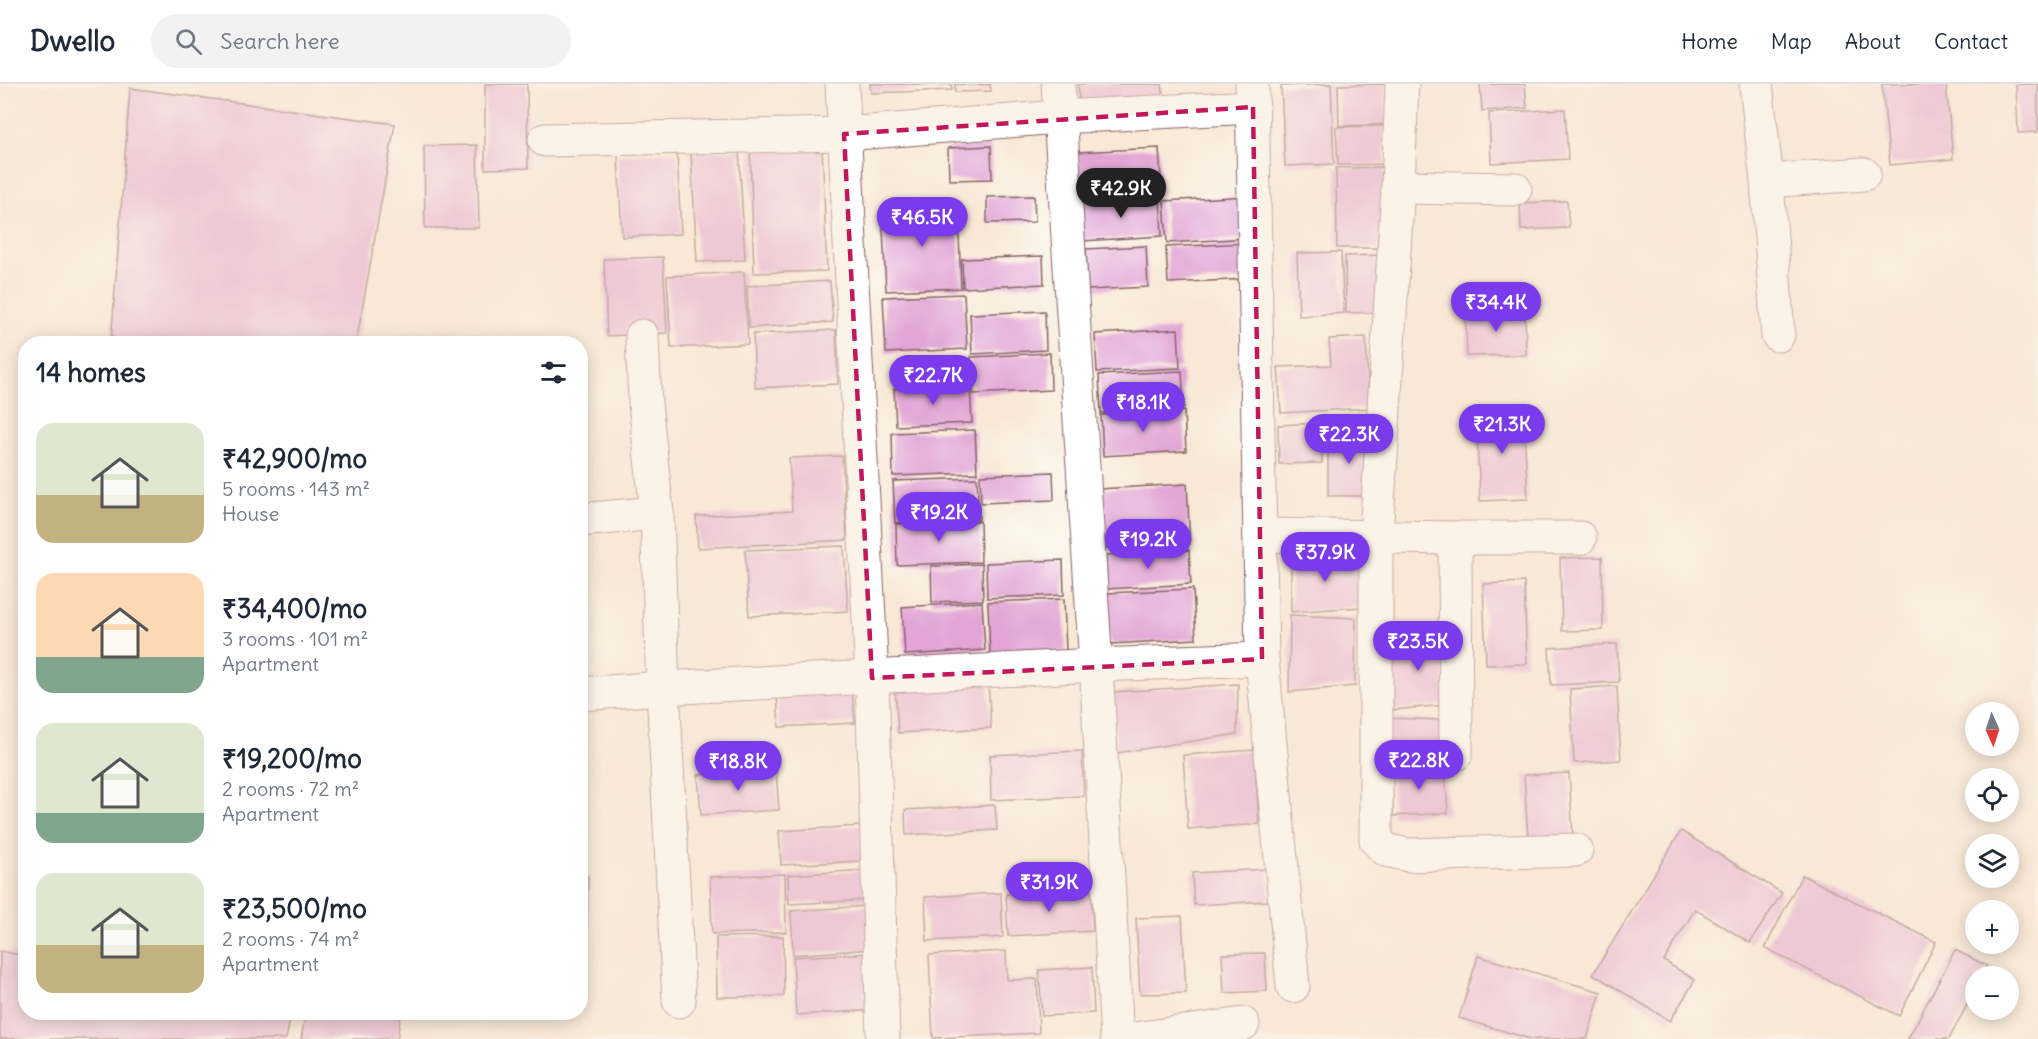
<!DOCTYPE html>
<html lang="en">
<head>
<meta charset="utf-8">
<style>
  :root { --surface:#fff; --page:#f2f2f3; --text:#1f2937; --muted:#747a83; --line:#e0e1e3; --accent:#7c3aed }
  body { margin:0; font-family:Delius,sans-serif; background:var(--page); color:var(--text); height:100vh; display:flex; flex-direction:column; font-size:22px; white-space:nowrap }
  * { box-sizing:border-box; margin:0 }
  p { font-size:20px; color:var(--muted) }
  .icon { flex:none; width:33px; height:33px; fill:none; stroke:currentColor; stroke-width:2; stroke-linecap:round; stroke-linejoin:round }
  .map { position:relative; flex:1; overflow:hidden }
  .drawer { position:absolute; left:18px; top:252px; width:570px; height:684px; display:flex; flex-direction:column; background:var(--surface); border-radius:24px; box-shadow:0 3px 15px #0003 }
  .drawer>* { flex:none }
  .needle { width:39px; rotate:177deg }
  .fabs { position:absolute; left:1965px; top:618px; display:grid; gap:12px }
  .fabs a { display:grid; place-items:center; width:54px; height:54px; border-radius:50%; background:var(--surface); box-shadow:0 3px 15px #0003; font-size:30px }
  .price { position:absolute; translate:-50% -51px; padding:0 14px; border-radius:21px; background:var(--accent); color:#fff; font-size:20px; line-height:39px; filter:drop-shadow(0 2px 3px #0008) }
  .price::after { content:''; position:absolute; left:50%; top:36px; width:18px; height:14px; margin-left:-9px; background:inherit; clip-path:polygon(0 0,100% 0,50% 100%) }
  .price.selected { background:#222; color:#fff }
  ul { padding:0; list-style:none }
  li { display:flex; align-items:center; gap:18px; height:150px; padding:0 18px }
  li span { display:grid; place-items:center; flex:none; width:168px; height:120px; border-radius:18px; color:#555 }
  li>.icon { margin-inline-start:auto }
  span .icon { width:72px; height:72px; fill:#fffc; stroke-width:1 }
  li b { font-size:26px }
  h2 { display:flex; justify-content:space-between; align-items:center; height:72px; padding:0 18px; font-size:26px }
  header { display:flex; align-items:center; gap:36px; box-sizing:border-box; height:84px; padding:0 30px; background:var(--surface); border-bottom:2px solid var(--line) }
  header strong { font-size:28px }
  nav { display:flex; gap:33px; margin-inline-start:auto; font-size:21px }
  .search { width:420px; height:54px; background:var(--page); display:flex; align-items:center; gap:15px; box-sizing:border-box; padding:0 21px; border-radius:33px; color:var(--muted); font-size:22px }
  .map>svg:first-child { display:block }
  .building { fill:#e2a5d6 }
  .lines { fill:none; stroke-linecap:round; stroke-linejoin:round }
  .minor-casing { stroke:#876566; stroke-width:35 }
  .minor { stroke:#fff; stroke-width:33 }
  .marked { fill:none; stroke:#c2185b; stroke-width:4.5; stroke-dasharray:12 8; stroke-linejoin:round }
</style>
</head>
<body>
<header>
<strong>Dwello</strong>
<div class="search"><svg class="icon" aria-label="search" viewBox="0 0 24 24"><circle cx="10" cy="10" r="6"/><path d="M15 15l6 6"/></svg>Search here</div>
<nav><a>Home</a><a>Map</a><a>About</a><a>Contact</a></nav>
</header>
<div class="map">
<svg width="2038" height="955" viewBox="0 0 2038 955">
  <rect width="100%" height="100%" fill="#fdfcf7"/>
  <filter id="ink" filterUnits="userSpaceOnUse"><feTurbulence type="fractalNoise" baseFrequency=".0167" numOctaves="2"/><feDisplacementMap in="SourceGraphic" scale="12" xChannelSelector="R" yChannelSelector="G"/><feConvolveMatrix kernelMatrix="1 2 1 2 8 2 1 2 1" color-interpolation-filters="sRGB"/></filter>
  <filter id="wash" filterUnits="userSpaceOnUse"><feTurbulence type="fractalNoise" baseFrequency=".008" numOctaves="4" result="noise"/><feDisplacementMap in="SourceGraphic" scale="24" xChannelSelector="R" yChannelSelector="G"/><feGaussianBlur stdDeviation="1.35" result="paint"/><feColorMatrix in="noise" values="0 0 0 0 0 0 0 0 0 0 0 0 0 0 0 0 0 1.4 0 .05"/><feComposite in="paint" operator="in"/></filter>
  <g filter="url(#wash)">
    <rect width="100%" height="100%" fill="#f8e8d5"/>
    <g id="blocks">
      <g class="building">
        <path d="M485,0h42l1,84 -43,1z"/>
        <path d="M870,0h81l1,6 -81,3z"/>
        <path d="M955,0h35l1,7 -36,1z"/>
        <path d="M1078,0h84l1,14 -84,5z"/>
        <path d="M1331,0l3,80 -49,2 -4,-80z"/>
        <path d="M1386,0l1,40 -48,2 -1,-41z"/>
        <path d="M1480,0h45l2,24 -45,3z"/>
        <path d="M1882,0h64l7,75 -63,6z"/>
        <path d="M2016,0h22v48l-20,1z"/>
        <path d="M130,4l265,36 -39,220h-245z"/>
        <path d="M1565,25l3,50 -77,4 -2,-50z"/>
        <path d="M1384,42l1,38 -47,1 -2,-38z"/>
        <path d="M822,60l5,127 -73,2 -4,-127z"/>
        <path d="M477,61l2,83h-54l-1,-82z"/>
        <path d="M991,62l1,33 -43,1 -1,-32z"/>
        <path d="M1159,64l3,46 -82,4 -3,-46z"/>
        <path d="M739,66l6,110 -48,2 -6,-109z"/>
        <path d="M677,68l4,82 -59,3 -4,-82z"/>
        <path d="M1385,83l2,81h-50l-1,-80z"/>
        <path d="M1034,112l1,26 -48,1v-26z"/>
        <path d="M1248,112l2,42 -83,5 -3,-42z"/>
        <path d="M1160,113l2,39 -79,5 -3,-40z"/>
        <path d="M1567,117l2,27 -48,2 -1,-27z"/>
        <path d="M958,122l3,82 -75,3 -4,-82z"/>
        <path d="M1248,159l2,36 -82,4 -2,-36z"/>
        <path d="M1146,162l2,41 -60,3 -2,-41z"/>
        <path d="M1341,168l3,61 -45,3 -2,-63z"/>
        <path d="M1383,171l2,57 -39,1 -1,-57z"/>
        <path d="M1043,172l1,28 -81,4 -1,-29z"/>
        <path d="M663,173l4,76 -60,3 -3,-77z"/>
        <path d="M744,188l4,72 -77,4 -4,-72z"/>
        <path d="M830,197l3,41 -84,6 -2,-42z"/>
        <path d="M964,210l3,55 -81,4 -3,-56z"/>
        <path d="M1525,226l1,45 -59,1 -2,-45z"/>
        <path d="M1045,227l1,39 -74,4 -2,-40z"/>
        <path d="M1178,245l2,39 -83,4 -2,-38z"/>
        <path d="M836,246l2,54 -83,4 -2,-54z"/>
        <path d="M1366,253l3,71 -88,5 -3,-46 53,-2 -2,-26z"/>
        <path d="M1050,269l1,37 -78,4 -2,-37z"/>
        <path d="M1182,287l2,37 -83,5 -2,-38z"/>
        <path d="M970,301l2,38 -76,3 -2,-37z"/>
        <path d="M1523,325l5,90 -48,2 -4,-89z"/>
        <path d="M1184,327l2,40 -83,5 -2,-41z"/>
        <path d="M1321,339l1,40 -43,1 -1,-39z"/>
        <path d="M975,346l2,43 -84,3 -1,-43z"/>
        <path d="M1369,349l1,63h-42v-62z"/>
        <path d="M842,372l5,84 -149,8 -2,-32 96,-5 -3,-53z"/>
        <path d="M1053,388l1,28 -73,3 -1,-28z"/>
        <path d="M977,394l2,41 -84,4 -2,-42z"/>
        <path d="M1187,400l3,60 -88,4 -3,-59z"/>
        <path d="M980,437l1,41 -84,3 -1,-41z"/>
        <path d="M844,462l4,65 -99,5 -4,-66z"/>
        <path d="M1189,466l2,34 -84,5 -1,-34z"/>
        <path d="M1291,469l69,5 1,49 -70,5z"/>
        <path d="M1602,473l1,73 -41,1 -2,-73z"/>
        <path d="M1063,476l1,35 -77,3 -1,-35z"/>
        <path d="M982,480l1,36 -51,2 -1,-36z"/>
        <path d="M1524,498l3,82 -41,1 -3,-81z"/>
        <path d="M1193,505l3,50 -86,5 -3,-51z"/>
        <path d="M1064,515l2,53 -76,3 -2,-53z"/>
        <path d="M982,518l3,48 -80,5 -3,-48z"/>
        <path d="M1290,531l66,3 -1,68 -66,6z"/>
        <path d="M1391,553h52l2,68 -52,5z"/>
        <path d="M1617,560l2,38 -68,3 -2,-37z"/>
        <path d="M988,597l3,47 -93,5 -3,-47z"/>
        <path d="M1238,600l-1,50 -120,19 -4,-61z"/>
        <path d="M1617,602l4,74 -47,3 -4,-74z"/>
        <path d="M852,606l3,33 -76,4 -2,-33z"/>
        <path d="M1386,634l57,2 2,39 -58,2z"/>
        <path d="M1254,666l5,74 -71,5 -5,-74z"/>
        <path d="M1082,667l2,45 -93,4 -1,-45z"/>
        <path d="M1392,683l53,2 3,44 -55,3z"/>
        <path d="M776,686l3,40 -78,5 -3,-40z"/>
        <path d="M1569,689l4,63 -45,2 -4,-63z"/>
        <path d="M995,721l2,25 -91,5 -1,-25z"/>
        <path d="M860,742l2,35 -81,4 -2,-34z"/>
        <path d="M1681,747l101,62 -32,50 -55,-34 -31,52 31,19 -25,41 -77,-47z"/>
        <path d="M1268,785l2,32 -76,4 -2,-32z"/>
        <path d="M866,786l2,30 -79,4 -1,-29z"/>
        <path d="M785,790l1,58 -74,2 -2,-57z"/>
        <path d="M1802,791l134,67 -37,74 -134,-68z"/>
        <path d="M580,792h8l-1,88h-7z"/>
        <path d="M1091,806l2,41 -85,5 -2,-42z"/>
        <path d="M1001,809l2,44 -76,4 -2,-44z"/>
        <path d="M868,822l3,43 -78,6 -2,-44z"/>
        <path d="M1182,832l4,77 -46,1 -4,-76z"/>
        <path d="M783,852l1,60 -67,1 -1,-60z"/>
        <path d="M1955,866l32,16 -6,10h-5v12l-27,51h-41z"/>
        <path d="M0,867l26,5v56h255l10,3 -5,24h-286z"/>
        <path d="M1006,867l1,29 30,-1 2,54 -106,5 -4,-83z"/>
        <path d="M873,869l3,57 -80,5 -3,-58z"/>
        <path d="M1265,869l2,38 -43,2 -2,-39z"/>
        <path d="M1478,872l123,36 -14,47h-56l-72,-21z"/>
        <path d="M1092,883l2,46 -52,3 -3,-46z"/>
        <path d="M306,928h90l5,1 -4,26h-96z"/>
      </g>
    </g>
  </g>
  <g filter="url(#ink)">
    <use href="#blocks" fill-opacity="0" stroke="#876566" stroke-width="1.5"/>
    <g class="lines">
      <defs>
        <g id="minor">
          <path d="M842,0l30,594 11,361"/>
          <path d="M1058,0l38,581 21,374"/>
          <path d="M1252,0l10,575 31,327"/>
          <path d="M1402,0l-4,103 -22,349v304l10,10 22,5 168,-5"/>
          <path d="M1756,0l11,97 11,154"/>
          <path d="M545,56l299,-6 215,-17 194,-10"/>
          <path d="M1767,97l97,-7"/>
          <path d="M1398,103l117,2"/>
          <path d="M642,252l3,67 12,110 6,175 16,313"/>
          <path d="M580,436l77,-7"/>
          <path d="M1260,451l195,3 1,216"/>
          <path d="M1455,454h125"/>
          <path d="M580,610l83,-6 433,-23 166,-6"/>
          <path d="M1134,955l109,-15"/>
        </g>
      </defs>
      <use href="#minor" class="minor-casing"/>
      <use href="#minor" class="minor"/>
    </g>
  </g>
  <path d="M0 0H2038V955H0ZM1253,23l9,552 -390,19 -28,-544z" fill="#f8e8d5" fill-opacity=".55" fill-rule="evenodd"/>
  <path class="marked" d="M1253,23l9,552 -390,19 -28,-544z"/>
</svg>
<div class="fabs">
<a><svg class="needle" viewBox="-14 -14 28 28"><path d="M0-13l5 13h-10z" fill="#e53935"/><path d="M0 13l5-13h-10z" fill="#747a83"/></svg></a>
<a><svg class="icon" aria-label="locate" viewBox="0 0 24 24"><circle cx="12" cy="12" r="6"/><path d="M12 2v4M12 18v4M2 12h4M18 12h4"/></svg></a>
<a><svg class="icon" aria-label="layers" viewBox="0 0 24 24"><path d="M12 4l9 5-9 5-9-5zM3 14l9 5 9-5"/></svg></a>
<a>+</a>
<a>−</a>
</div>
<b class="price selected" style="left:1121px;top:135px">₹42.9K</b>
<b class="price" style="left:922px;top:164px">₹46.5K</b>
<b class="price" style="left:1496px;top:249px">₹34.4K</b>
<b class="price" style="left:933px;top:322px">₹22.7K</b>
<b class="price" style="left:1143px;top:349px">₹18.1K</b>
<b class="price" style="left:1502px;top:371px">₹21.3K</b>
<b class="price" style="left:1349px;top:381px">₹22.3K</b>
<b class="price" style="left:939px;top:459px">₹19.2K</b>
<b class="price" style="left:1148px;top:486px">₹19.2K</b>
<b class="price" style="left:1325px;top:499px">₹37.9K</b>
<b class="price" style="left:1418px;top:588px">₹23.5K</b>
<b class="price" style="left:1419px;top:707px">₹22.8K</b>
<b class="price" style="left:738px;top:708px">₹18.8K</b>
<b class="price" style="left:1049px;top:829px">₹31.9K</b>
<section class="drawer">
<h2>14 homes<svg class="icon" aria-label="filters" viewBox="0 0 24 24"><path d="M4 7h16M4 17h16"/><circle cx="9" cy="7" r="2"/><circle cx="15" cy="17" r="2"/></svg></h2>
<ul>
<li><span style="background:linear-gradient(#dfe7d0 60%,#c2b280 0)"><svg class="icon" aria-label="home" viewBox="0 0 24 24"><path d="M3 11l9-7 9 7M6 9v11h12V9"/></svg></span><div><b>₹42,900/mo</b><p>5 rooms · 143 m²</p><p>House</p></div></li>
<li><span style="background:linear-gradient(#ffd9b3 70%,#7fa58c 0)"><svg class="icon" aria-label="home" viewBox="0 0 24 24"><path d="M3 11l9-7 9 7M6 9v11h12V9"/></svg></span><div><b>₹34,400/mo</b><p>3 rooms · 101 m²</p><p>Apartment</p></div></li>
<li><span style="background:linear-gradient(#dfe7d0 75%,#7fa58c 0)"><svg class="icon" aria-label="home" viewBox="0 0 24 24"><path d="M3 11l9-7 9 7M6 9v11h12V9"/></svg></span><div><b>₹19,200/mo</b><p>2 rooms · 72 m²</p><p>Apartment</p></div></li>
<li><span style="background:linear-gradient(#dfe7d0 60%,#c2b280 0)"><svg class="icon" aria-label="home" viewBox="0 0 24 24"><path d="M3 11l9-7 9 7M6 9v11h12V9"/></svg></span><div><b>₹23,500/mo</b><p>2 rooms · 74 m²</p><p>Apartment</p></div></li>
</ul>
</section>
</div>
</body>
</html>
